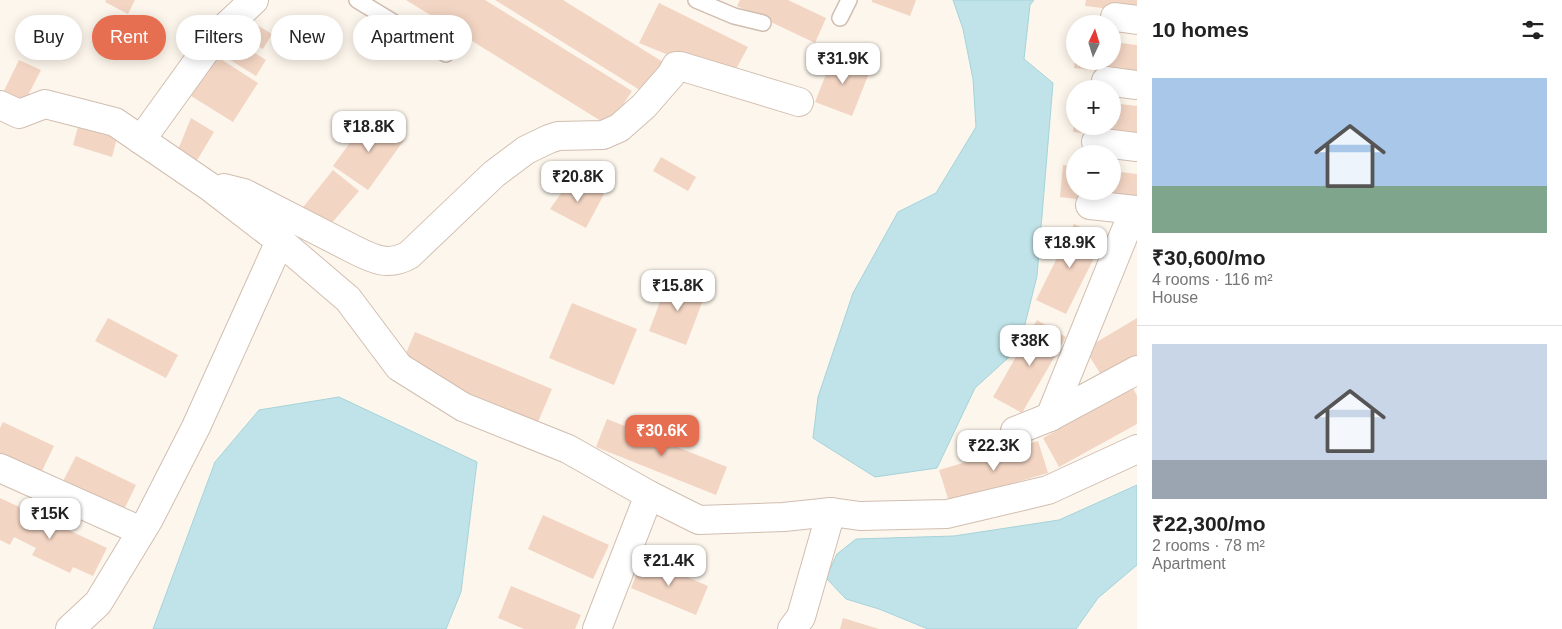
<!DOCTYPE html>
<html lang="en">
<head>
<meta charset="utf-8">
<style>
  :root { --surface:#fff; --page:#f2f2f2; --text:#222; --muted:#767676; --line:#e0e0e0; --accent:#e76f51 }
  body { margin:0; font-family:Arial,sans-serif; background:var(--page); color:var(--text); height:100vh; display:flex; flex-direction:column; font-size:19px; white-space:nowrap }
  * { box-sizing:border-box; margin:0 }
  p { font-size:16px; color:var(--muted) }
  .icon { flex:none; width:28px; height:28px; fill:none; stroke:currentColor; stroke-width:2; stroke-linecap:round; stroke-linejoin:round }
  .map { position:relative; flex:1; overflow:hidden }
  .drawer { display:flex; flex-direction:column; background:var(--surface); width:425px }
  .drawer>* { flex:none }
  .hud { position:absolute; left:15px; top:15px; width:475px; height:45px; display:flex; gap:10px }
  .needle { width:32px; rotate:4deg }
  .controls { position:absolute; left:1066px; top:15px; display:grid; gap:10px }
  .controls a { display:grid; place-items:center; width:55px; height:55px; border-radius:50%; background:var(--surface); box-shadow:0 2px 12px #0003; font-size:25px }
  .price { position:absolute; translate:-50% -42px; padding:0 11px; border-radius:10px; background:#fff; color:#222; font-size:16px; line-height:32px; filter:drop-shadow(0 1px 2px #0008) }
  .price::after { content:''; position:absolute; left:50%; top:30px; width:15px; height:11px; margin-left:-8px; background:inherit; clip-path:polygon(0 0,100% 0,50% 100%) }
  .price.active { background:var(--accent); color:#fff }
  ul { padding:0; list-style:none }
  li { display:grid; align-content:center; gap:10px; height:265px; padding:0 15px }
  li+li { border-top:1px solid var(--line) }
  li span { display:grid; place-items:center; height:155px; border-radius:0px; color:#555 }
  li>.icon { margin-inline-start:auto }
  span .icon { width:90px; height:90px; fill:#fffc; stroke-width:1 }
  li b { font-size:21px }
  h2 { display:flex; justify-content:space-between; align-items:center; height:60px; padding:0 15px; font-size:21px }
  .pill { padding:0 18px; border-radius:22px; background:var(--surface); box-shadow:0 2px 12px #0003; font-size:18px; line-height:45px }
  .pill.active { background:var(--accent); color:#fff }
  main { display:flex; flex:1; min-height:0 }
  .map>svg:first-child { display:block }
  .water { fill:#bfe3e8; stroke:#a5d3da }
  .building { fill:#f3d5c3 }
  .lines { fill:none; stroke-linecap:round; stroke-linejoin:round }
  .lane-casing { stroke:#d1beb0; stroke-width:18 }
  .street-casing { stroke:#d1beb0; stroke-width:30 }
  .lane { stroke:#fff; stroke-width:15 }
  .street { stroke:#fff; stroke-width:28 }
</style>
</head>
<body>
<main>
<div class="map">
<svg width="1137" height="629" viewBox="0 0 1137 629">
  <rect width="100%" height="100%" fill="#fdf6ec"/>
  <g class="water">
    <path d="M953,0h81l-4,5 -6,54 29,24 -16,193 -18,72 -44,40 -38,80 -62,9 -62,-39 5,-41 35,-104 45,-81 38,-19 40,-66 -3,-48 -10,-50z"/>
    <path d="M339,397l138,65 -16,130 -15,37h-293l62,-167 44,-52z"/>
    <path d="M1137,485v80l-39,33 -22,31h-148l-49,-20 -33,-10 -20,-21 11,-24 19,-15 98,-3 105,-16z"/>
  </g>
  <g class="building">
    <path d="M106,0h29l-7,14 -23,-12z"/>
    <path d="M406,0h79l147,91 -23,35z"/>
    <path d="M495,0h68l100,62 -20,30z"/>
    <path d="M740,0h48l38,18 -11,25 -78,-37z"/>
    <path d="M872,0h44l-6,16 -38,-14z"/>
    <path d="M1086,0h51v12l-52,-6z"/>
    <path d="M659,3l89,44 -18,33 -91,-37z"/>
    <path d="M245,18l27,16 -9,15 -27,-16z"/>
    <path d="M229,37l37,23 -10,16 -37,-23z"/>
    <path d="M1112,42l25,3v31l-63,-8 1,-7h37z"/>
    <path d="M834,54l37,14 -19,48 -37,-14z"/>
    <path d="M216,56l42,27 -25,39 -42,-26z"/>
    <path d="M19,60l22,10 -19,37 -21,-10z"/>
    <path d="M1112,103l25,3v32l-64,-6 1,-11h1v5h37z"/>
    <path d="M370,115l34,25 -36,50 -35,-24z"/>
    <path d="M191,118l23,14 -21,35 -18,-10z"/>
    <path d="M79,123l39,11 -6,23 -39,-12z"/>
    <path d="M661,157l35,20 -8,14 -35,-20z"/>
    <path d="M1063,165l12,2v24h37v-20l25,3v32l-77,-9z"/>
    <path d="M333,170l26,21 -34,40 -25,-20z"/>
    <path d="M572,178l32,16 -18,34 -36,-19z"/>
    <path d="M1074,224l30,14 -38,76 -30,-14z"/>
    <path d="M669,278l37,14 -20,53 -37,-14z"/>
    <path d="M572,303l65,26 -23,56 -65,-27z"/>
    <path d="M108,318l70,37 -12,23 -71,-37z"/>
    <path d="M1137,318v40l-34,20 -18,-29z"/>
    <path d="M1037,320l29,17 -44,76 -29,-16z"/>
    <path d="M415,332l137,57 -14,33 -137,-57z"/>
    <path d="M1133,388l4,8v28l-78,43 -16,-29z"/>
    <path d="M607,419l120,48 -11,28 -120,-48z"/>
    <path d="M3,422l51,24 -13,27 -41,-19v-26z"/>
    <path d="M1038,441l10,32 -99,29 -10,-32z"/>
    <path d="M76,456l60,29 -15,31 -61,-29z"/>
    <path d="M0,498l107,50 -14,28 -20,-9 -3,6 -38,-18 4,-7 -22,-11 -4,8 -10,-5z"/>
    <path d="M543,515l66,30 -16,34 -65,-30z"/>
    <path d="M643,558l65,28 -12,29 -65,-27z"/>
    <path d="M511,586l70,29 -6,14h-51l-26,-11z"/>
    <path d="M843,618l36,11h-39z"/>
  </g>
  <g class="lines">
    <defs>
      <g id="lane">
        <path d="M357,0l89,54"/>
        <path d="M696,0l38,16 29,7"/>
        <path d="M840,18l9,-18"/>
      </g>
      <g id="street">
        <path d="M1115,17l22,3"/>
        <path d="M1106,81l31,4"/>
        <path d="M0,105l19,9 26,-10 70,18 95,65 70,54 68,58 51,68 64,40 105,42 81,46 -52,134"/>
        <path d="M141,140l75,-104 38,-36"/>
        <path d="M1096,142l41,5"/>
        <path d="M224,188l20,5 109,56c20,10 35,18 56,6l85,-81 32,-24 23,-11 9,-3 45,-1 16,-7 25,-22 27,-31 5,-9h4l119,36"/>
        <path d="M1090,205l47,5"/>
        <path d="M1050,417l84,-207"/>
        <path d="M1015,431l35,-14 87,-47"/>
        <path d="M0,468l141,63"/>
        <path d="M649,495l50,25 85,-3 47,-5"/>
        <path d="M70,629l28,-26 51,-84 47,-92 84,-186"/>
        <path d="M792,629l9,-12 30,-105 29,4 87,-2 101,-24 89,-41"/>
      </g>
    </defs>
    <use href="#lane" class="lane-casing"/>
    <use href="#street" class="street-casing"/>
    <use href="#lane" class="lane"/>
    <use href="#street" class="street"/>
  </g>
</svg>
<div class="controls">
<a><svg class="needle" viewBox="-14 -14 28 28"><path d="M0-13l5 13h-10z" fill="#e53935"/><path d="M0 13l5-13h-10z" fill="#767676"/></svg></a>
<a>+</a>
<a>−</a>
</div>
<b class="price" style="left:843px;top:85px">₹31.9K</b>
<b class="price" style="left:369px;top:153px">₹18.8K</b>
<b class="price" style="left:578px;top:203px">₹20.8K</b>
<b class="price" style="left:1070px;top:269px">₹18.9K</b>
<b class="price" style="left:678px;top:312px">₹15.8K</b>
<b class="price" style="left:1030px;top:367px">₹38K</b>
<b class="price active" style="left:662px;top:457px">₹30.6K</b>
<b class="price" style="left:994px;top:472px">₹22.3K</b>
<b class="price" style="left:50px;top:540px">₹15K</b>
<b class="price" style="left:669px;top:587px">₹21.4K</b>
<div class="hud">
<a class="pill">Buy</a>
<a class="pill active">Rent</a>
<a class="pill">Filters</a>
<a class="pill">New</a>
<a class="pill">Apartment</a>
</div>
</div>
<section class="drawer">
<h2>10 homes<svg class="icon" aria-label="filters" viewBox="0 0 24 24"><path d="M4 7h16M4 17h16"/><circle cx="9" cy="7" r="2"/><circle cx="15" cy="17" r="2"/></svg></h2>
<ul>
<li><span style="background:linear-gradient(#a9c7e8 70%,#7fa58c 0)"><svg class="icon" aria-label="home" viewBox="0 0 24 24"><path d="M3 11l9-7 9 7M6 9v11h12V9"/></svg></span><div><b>₹30,600/mo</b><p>4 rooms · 116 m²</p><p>House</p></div></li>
<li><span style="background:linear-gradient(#c9d6e8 75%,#9aa5b1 0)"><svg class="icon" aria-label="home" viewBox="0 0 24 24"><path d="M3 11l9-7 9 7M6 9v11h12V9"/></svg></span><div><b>₹22,300/mo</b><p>2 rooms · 78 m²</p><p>Apartment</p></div></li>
</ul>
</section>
</main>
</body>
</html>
